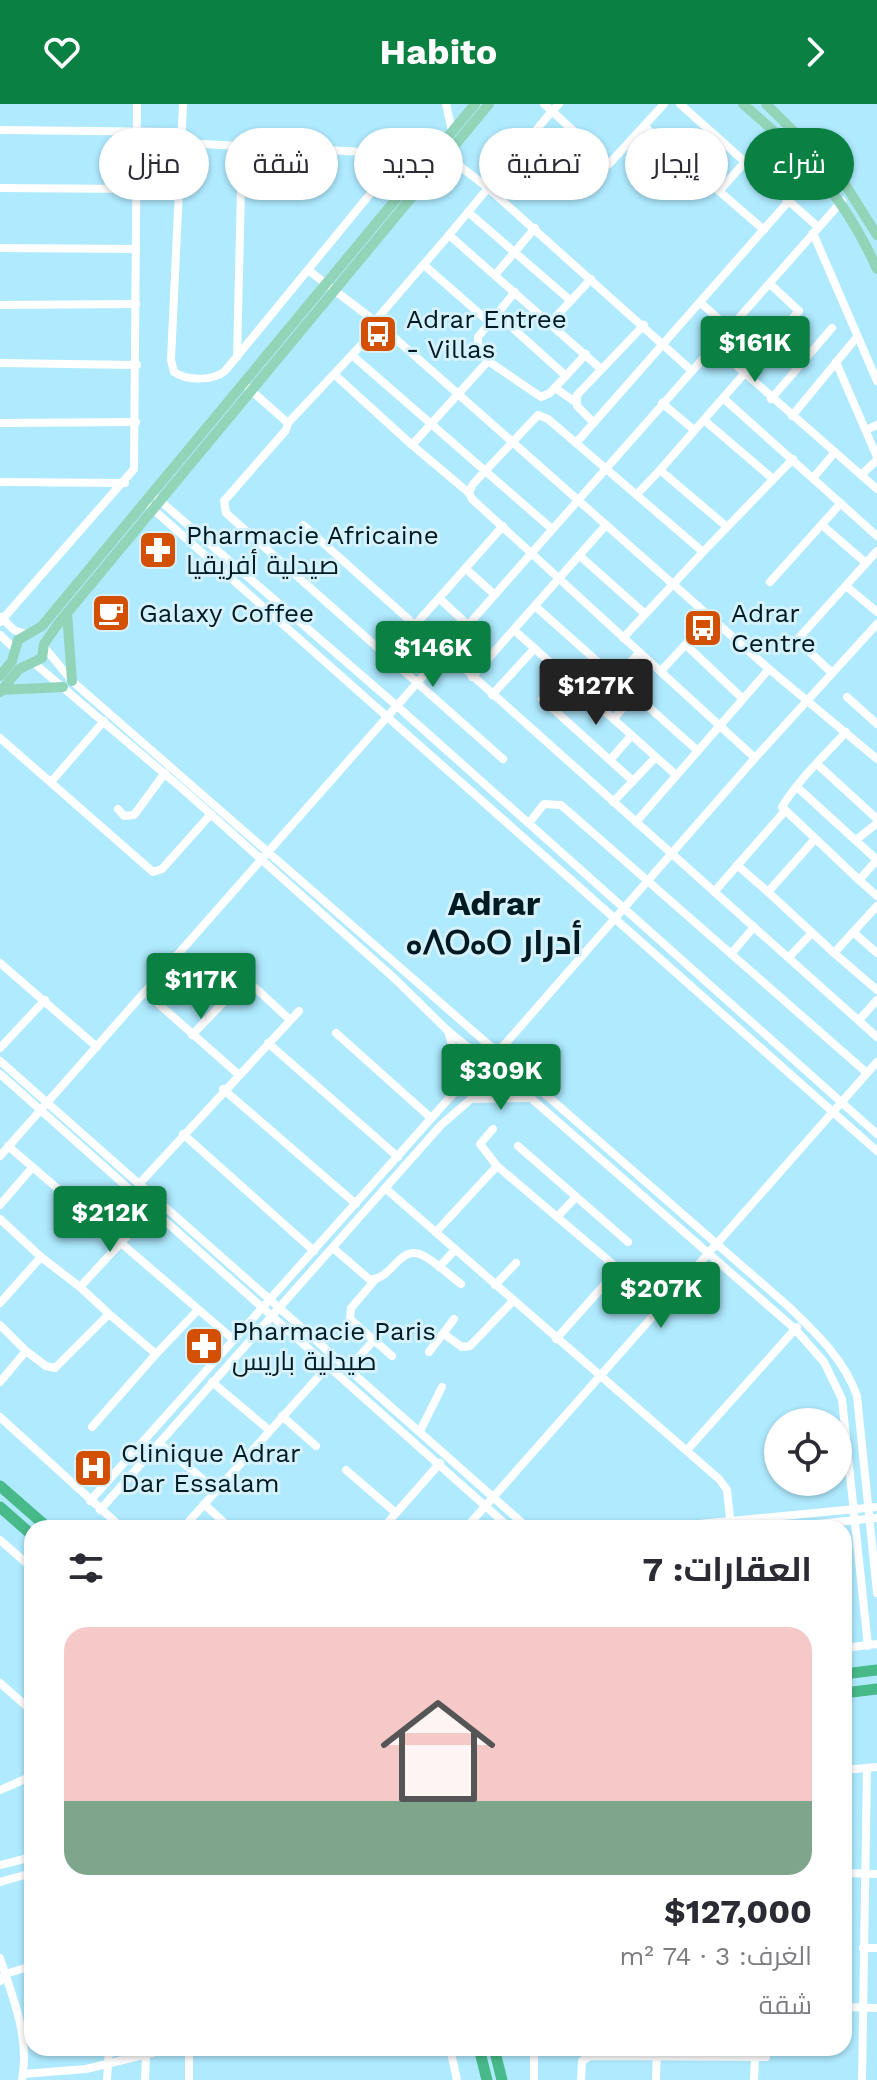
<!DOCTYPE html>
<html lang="ar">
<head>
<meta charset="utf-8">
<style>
  :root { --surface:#fff; --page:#f7f7f7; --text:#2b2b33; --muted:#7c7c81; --line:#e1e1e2; --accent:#0b8043 }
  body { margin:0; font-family:"Work Sans",Cairo,"Noto Sans Tifinagh",sans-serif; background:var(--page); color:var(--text); direction:rtl; height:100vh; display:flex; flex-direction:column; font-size:30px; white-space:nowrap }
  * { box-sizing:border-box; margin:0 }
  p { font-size:26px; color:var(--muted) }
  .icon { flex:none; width:44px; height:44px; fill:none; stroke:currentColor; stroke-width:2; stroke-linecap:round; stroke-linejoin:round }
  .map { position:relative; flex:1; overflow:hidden; direction:ltr }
  .side { position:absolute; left:24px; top:1416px; width:828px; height:536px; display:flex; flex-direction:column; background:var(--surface); border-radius:24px; box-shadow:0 2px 6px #0004; direction:rtl }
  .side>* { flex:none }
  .hud { position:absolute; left:24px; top:24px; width:830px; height:72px; direction:rtl; display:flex; gap:16px }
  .fabs { position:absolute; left:764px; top:1304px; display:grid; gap:16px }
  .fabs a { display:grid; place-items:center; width:88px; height:88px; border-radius:50%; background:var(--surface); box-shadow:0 2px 6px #0004; font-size:40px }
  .price { position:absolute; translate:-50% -68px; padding:0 18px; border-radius:8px; background:var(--accent); color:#fff; font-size:26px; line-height:52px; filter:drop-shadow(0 2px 4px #0008) }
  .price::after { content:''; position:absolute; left:50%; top:48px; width:24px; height:18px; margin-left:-12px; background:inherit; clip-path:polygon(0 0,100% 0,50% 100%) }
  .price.on { background:#222; color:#fff }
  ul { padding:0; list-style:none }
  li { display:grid; align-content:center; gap:16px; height:424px; padding:0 40px }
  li+li { border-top:2px solid var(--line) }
  li span { display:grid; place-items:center; height:248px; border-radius:24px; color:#555 }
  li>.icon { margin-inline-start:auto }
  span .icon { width:144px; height:144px; fill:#fffc; stroke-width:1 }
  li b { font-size:34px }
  h2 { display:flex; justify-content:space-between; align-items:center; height:96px; padding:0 40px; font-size:34px }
  .pill { padding:0 28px; border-radius:36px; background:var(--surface); box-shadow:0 2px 6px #0004; font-size:28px; line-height:72px }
  .pill.on { background:var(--accent); color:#fff }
  header { display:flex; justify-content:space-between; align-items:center; height:104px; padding:0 40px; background:var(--accent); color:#fff; font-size:36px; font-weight:700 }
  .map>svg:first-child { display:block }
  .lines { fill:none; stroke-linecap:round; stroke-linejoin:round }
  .minor { stroke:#fff; stroke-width:8 }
  .major { stroke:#91d5b8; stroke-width:10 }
  .highway { stroke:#48b989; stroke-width:11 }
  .labels { text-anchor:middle; stroke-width:6; stroke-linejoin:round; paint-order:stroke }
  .poi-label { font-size:26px; fill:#001a23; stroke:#d5f2fc; text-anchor:start }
  .district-label { font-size:34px; font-weight:bold; fill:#001a23; stroke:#d5f2fc }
</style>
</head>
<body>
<header><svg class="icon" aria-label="forward" viewBox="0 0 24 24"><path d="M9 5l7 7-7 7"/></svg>Habito<svg class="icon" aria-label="heart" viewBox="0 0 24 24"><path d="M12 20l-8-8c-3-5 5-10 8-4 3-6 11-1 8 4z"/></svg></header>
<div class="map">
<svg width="877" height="1976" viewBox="0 0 877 1976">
  <rect width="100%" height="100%" fill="#afeaff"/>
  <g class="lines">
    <g class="minor">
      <path d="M183,0l-12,256 3,12c13,9 39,9 51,-1l177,-216"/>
      <path d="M446,0l6,27"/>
      <path d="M544,0l8,7 -103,124 152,134"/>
      <path d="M559,0l-7,7 57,53 55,-60"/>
      <path d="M680,0l138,123"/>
      <path d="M644,22l120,104"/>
      <path d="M0,26l181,2"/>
      <path d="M181,39l266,13 41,32 203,182"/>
      <path d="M0,84l136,1"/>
      <path d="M720,86l25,-28"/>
      <path d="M468,108l103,89"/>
      <path d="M813,129l64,148"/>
      <path d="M0,144l136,1"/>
      <path d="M424,161l65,57"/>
      <path d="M308,166l72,55 389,344 108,90"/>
      <path d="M495,171l40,-47"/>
      <path d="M702,200l27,24"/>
      <path d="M0,201l136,-1"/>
      <path d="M496,209l70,63"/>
      <path d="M375,217l74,-86"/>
      <path d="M551,218l40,-43"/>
      <path d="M713,241l164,144"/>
      <path d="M353,252l199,173"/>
      <path d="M237,253l5,-210"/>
      <path d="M488,257l-10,-16v-8l37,-45"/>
      <path d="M836,258l41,95"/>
      <path d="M0,259l137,2"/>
      <path d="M335,271l77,70 76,-84 53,36 9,-4 36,-39"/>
      <path d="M247,283l41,36 92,-98"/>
      <path d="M555,284l19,13"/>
      <path d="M723,294l154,138"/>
      <path d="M771,295l61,-71"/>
      <path d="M662,299l32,27"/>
      <path d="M792,312l65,-79"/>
      <path d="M704,316l69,59"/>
      <path d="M0,319l136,-1"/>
      <path d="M288,319l-2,7 -62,71 2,12 277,246"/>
      <path d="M594,319l-17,-17v-11l67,-70"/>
      <path d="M866,326l11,-5"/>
      <path d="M576,339l211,-240"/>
      <path d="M412,341l57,48"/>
      <path d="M861,371l16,-15"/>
      <path d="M813,374l22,-26"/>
      <path d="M0,378l125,1"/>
      <path d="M640,387l20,-21"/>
      <path d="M158,395l239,207 480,428"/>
      <path d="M146,399l731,648"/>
      <path d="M303,421l112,100 88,-99"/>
      <path d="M822,421l44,38"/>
      <path d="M727,423l-67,-57 139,-159 -29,-27"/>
      <path d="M703,448l90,-93"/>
      <path d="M580,452l64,57"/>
      <path d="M466,465l28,25"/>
      <path d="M770,478l71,-79"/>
      <path d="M846,482l31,26"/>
      <path d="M440,495l28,26"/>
      <path d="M535,502l163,145"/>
      <path d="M1,513l13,13 12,4"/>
      <path d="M0,518l134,-153 3,-365"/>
      <path d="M514,526l162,145"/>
      <path d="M0,531l15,14"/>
      <path d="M623,534l80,-86 -155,-133 -10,-4 -65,69 -4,9 3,6 283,259"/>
      <path d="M686,541l57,54 26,-30"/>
      <path d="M45,544l27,33 717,626c28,27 55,52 68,89l20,197"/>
      <path d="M445,547l432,386"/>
      <path d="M34,559l152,129 208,186 54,53 84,68 263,230 29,33 18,37 26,247"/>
      <path d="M661,567l50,-54"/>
      <path d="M559,569l-17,26 91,82"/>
      <path d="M832,569l-35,-33 80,-89"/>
      <path d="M472,573l134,-152"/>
      <path d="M617,573l22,-24"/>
      <path d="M581,586l22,-24"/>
      <path d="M492,591l42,-46"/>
      <path d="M847,593l30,27"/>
      <path d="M614,615l21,-26"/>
      <path d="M0,634l153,134 9,-3 49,-55"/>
      <path d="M610,656l21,-24"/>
      <path d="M817,660l60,55"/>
      <path d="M51,678l53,-61"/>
      <path d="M797,683l80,73 -18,20 -77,-73c16,-27 42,-51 64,-75"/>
      <path d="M613,698l42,-44"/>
      <path d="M118,705l6,7 10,-1 31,-42"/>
      <path d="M636,718l107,-123"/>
      <path d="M529,719l15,-19 17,1 306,268"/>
      <path d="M815,735l-47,53 66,61"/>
      <path d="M856,736l21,-17"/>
      <path d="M737,761l31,27"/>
      <path d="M859,776l18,16"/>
      <path d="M714,788l70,-80"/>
      <path d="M877,802l-43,47 43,37"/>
      <path d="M853,828l24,21"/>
      <path d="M731,850l23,-27"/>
      <path d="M789,853l22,-23"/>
      <path d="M0,859l97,84"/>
      <path d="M145,888l93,82"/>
      <path d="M859,916l18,-20"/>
      <path d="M448,927l8,28 -4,33"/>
      <path d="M336,929l95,85"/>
      <path d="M192,931l51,-53h6l40,37"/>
      <path d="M268,939l130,114"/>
      <path d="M0,944l45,-48"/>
      <path d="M0,957l528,467"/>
      <path d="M0,970l510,454"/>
      <path d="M223,985l133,115"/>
      <path d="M471,995l59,-1"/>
      <path d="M493,1025l-13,15 17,22 118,100 -1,8 -58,65"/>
      <path d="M183,1030l131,117"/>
      <path d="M8,1042l226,194"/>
      <path d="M518,1042l110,96"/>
      <path d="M0,1052l842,-955"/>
      <path d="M140,1079l159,-172"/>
      <path d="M385,1084l334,291 8,11 4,38"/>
      <path d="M0,1101l31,-36"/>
      <path d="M557,1113l18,-19"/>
      <path d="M0,1115l41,38"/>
      <path d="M436,1128l61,-66"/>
      <path d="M333,1144l36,31c23,3 30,-37 55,-23 13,7 25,19 37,28"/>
      <path d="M439,1163l16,-17"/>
      <path d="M375,1176l-24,28 -1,11 42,37"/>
      <path d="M495,1181l21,-22"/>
      <path d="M0,1199l41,-46 39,30"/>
      <path d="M109,1210l47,40 42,-44"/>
      <path d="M0,1221l26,26"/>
      <path d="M444,1230l18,13 8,-1 43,-45"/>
      <path d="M429,1248l25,-33"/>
      <path d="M349,1264l25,-28"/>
      <path d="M0,1278l26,-31 20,15 9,2 54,-54 -29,-27 72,-78"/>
      <path d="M212,1278l57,48"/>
      <path d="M282,1312l34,30"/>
      <path d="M0,1313l122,111"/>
      <path d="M92,1323l64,-73"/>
      <path d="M420,1327l22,-44"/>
      <path d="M159,1339l57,47"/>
      <path d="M688,1345l109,-122"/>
      <path d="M346,1366l50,43"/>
      <path d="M90,1397l362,-406 54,-52 249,-285 122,-134"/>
      <path d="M204,1400l26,24"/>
      <path d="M100,1406l341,-385 30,-26 23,-34"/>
      <path d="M183,1424l146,-163"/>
      <path d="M383,1424l57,-65"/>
      <path d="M466,1424l411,-466"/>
      <path d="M657,1424l220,-21"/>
      <path d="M776,1424l101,-10"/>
      <path d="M0,1436l32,28"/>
      <path d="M844,1544l33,-4"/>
      <path d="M0,1579l32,28"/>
      <path d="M844,1666l33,-3"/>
      <path d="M0,1686l32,-14"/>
      <path d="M0,1761l32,-8"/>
      <path d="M844,1769l33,1"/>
      <path d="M0,1778l32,-9"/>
      <path d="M863,1844h14"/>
      <path d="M0,1854c13,41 30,78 22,122"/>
      <path d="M0,1877l5,-7 27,-8"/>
      <path d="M844,1903l33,1"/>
      <path d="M450,1944l7,32"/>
      <path d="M23,1970l63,-5 86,-21"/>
      <path d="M107,1976l2,-32"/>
      <path d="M145,1976l1,-25"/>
      <path d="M189,1976v-32"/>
      <path d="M534,1976v-32"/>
      <path d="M581,1976l1,-19 8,-5 176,1"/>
      <path d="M656,1976l1,-32"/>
      <path d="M754,1976l1,-22"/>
      <path d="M862,1976l5,-312"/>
    </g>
    <g class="major">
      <path d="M743,0c63,55 99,87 134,165"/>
      <path d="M766,0l75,74 36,57"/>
      <path d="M67,509l5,68"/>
      <path d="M0,572l12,-15 6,-21 24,-14 433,-522"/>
      <path d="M1,586l62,-3"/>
      <path d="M0,588l19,-23 23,-11 2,-14 14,-20 431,-520"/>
    </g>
    <g class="highway">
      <path d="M0,1382l48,42"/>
      <path d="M0,1403l32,28"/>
      <path d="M844,1570l33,-4"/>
      <path d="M844,1589l33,-4"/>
      <path d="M479,1944l8,32"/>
      <path d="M494,1944l8,32"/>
    </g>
  </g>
  <defs>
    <symbol id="bus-square" viewBox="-11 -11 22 22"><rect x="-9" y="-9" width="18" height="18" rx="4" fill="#d34f02" stroke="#d5f2fc"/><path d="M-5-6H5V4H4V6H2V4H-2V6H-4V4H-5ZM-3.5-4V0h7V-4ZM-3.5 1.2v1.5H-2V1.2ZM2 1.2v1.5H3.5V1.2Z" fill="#fff"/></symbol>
    <symbol id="pharmacy-square" viewBox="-11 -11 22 22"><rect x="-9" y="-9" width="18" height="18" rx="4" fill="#d34f02" stroke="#d5f2fc"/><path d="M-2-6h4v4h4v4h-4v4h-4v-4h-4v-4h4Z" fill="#fff"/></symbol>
    <symbol id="cafe-square" viewBox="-11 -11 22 22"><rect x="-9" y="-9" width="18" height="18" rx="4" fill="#d34f02" stroke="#d5f2fc"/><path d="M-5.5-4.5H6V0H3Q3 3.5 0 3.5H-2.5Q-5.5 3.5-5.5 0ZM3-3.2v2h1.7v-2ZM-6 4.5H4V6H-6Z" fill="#fff"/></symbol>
    <symbol id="hospital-square" viewBox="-11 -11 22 22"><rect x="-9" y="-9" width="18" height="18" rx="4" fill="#d34f02" stroke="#d5f2fc"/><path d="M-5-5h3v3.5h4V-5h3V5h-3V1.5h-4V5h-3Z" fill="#fff"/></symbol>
  </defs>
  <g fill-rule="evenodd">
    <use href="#bus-square" x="356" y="208" width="44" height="44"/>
    <use href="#pharmacy-square" x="136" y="424" width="44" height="44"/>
    <use href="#cafe-square" x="89" y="487" width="44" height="44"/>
    <use href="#bus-square" x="681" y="502" width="44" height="44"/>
    <use href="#pharmacy-square" x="182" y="1220" width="44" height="44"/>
    <use href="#hospital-square" x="71" y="1342" width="44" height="44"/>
  </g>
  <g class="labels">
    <g class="poi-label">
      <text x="406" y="224">Adrar Entree<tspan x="406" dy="30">- Villas</tspan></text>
      <text x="186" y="440">Pharmacie Africaine<tspan x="186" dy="30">صيدلية أفريقيا</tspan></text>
      <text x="139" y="518">Galaxy Coffee</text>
      <text x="731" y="518">Adrar<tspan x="731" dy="30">Centre</tspan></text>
      <text x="232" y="1236">Pharmacie Paris<tspan x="232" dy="30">صيدلية باريس</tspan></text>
      <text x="121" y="1358">Clinique Adrar<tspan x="121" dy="30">Dar Essalam</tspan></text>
    </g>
    <g class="district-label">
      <text x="494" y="811">Adrar<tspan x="494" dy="39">ⴰⴷⵔⴰⵔ أدرار</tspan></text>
    </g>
  </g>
</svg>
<div class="fabs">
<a><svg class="icon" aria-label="locate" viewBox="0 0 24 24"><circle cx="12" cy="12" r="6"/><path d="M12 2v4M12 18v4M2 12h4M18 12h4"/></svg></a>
</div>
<b class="price" style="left:755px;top:280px">$161K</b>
<b class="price" style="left:433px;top:585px">$146K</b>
<b class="price on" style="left:596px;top:623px">$127K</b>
<b class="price" style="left:201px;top:917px">$117K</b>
<b class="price" style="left:501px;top:1008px">$309K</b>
<b class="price" style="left:110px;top:1150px">$212K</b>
<b class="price" style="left:661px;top:1226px">$207K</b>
<div class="hud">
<a class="pill on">شراء</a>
<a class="pill">إيجار</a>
<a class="pill">تصفية</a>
<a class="pill">جديد</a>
<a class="pill">شقة</a>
<a class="pill">منزل</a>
</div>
<section class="side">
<h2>العقارات: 7<svg class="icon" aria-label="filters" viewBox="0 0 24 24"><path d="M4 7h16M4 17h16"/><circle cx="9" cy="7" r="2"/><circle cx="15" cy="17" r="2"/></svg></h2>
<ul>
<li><span style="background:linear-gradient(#f6c9c9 70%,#7fa58c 0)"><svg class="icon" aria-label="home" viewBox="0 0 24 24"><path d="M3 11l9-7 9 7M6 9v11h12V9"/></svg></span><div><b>$127,000</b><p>الغرف: 3 · 74 m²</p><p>شقة</p></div></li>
</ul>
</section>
</div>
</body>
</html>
